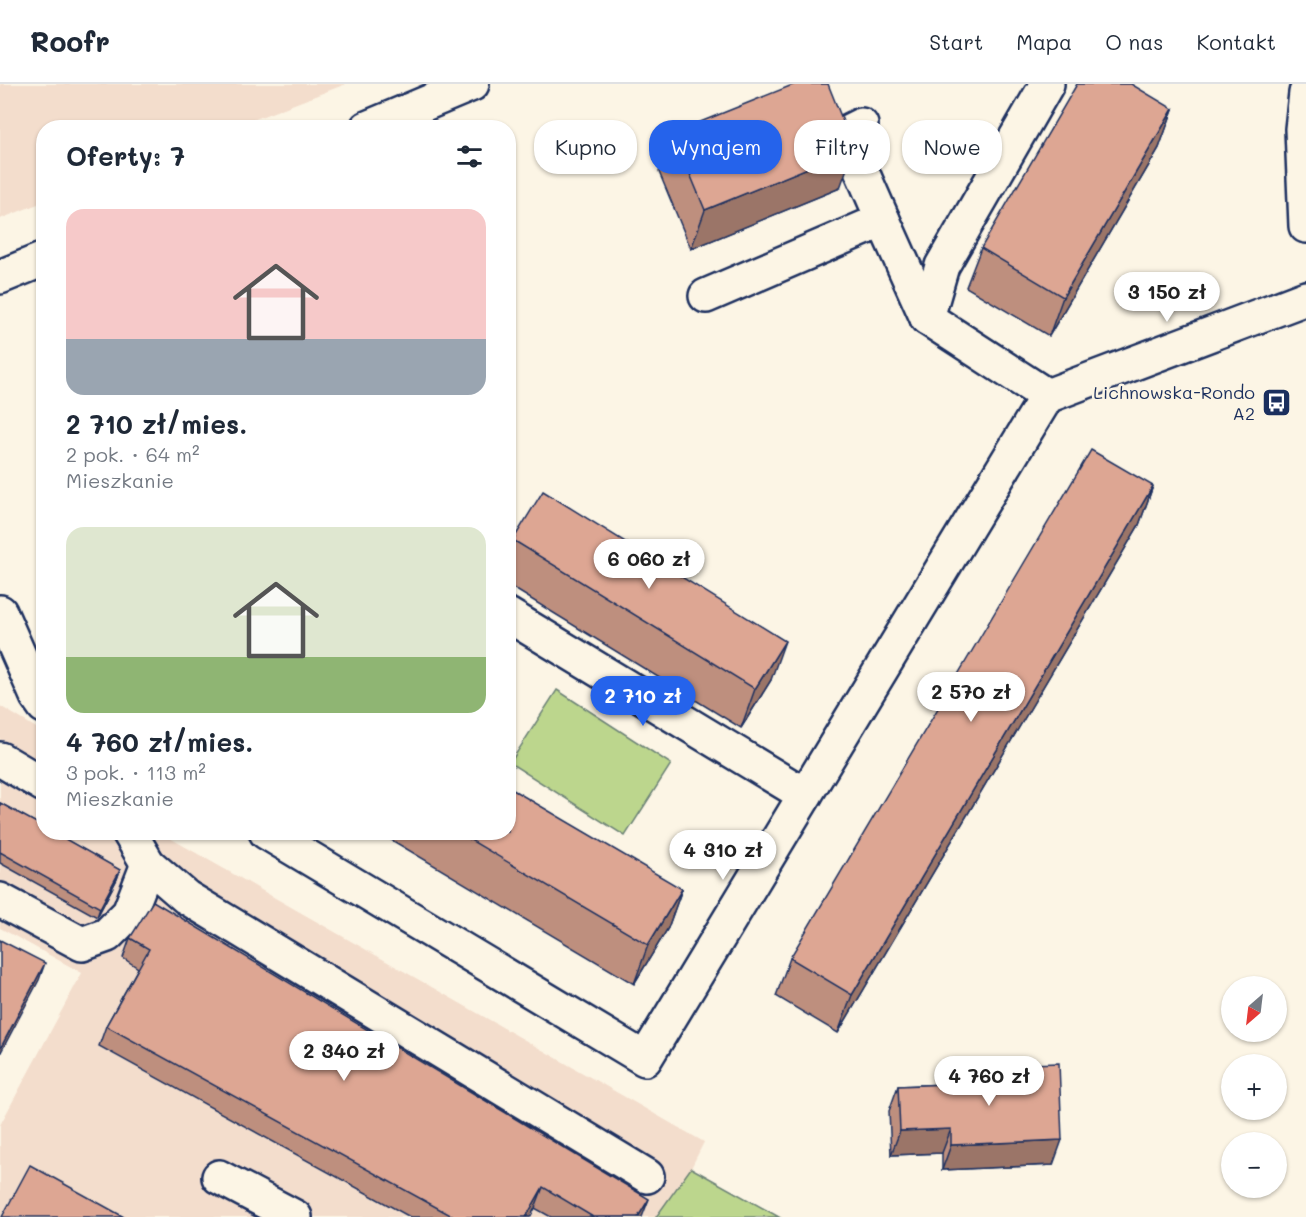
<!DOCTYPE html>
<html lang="pl">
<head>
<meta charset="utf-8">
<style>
  :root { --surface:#fff; --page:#f6f6f7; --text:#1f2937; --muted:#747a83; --line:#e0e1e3; --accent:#2563eb }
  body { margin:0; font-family:Mali,sans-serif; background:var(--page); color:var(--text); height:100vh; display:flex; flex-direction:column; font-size:22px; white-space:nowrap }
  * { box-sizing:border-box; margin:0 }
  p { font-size:20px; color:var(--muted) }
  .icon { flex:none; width:33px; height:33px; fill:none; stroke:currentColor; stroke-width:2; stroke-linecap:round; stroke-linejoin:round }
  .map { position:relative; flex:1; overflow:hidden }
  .details { position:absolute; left:36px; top:36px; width:480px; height:720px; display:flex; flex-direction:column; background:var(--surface); border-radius:24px; box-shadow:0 2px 4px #0004 }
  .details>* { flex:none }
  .guide { position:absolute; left:534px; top:36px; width:570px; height:54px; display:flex; gap:12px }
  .needle { width:39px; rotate:208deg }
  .fabs { position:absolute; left:1221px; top:892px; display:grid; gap:12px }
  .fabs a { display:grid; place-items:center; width:66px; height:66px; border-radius:50%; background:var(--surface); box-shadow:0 2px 4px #0004; font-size:30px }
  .price { position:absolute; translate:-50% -51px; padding:0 14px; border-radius:21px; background:#fff; color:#222; font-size:20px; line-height:39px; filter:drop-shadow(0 2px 3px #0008) }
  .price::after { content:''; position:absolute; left:50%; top:36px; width:18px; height:14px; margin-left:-9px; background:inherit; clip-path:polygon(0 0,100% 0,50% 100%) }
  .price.current { background:var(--accent); color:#fff }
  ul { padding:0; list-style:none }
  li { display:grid; align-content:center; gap:12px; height:318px; padding:0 30px }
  li span { display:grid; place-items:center; height:186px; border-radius:18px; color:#555 }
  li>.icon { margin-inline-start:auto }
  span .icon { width:108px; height:108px; fill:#fffc; stroke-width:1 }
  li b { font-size:26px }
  h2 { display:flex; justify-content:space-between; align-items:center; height:72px; padding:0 30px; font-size:26px }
  .pill { padding:0 21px; border-radius:24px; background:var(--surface); box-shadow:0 2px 4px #0004; font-size:21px; line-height:54px }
  .pill.current { background:var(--accent); color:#fff }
  header { display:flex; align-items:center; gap:36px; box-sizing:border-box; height:84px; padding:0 30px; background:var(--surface); border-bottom:2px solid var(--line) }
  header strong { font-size:28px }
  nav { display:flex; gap:33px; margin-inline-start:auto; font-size:21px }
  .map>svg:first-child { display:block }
  .built { fill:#f3ddcc }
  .green { fill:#bcd68d; stroke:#6c8276; stroke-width:1.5 }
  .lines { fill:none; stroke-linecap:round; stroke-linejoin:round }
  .minor-casing { stroke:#1b2f5e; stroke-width:38 }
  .minor { stroke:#fcf5e5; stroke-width:33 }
  .wall { fill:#be8f7e; stroke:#1b2f5e; stroke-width:1.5 }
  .shaded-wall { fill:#9b7467; stroke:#1b2f5e; stroke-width:1.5 }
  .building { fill:#dda693; stroke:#1b2f5e; stroke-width:1.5 }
  .labels { text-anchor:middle; stroke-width:5; stroke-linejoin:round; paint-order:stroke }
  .poi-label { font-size:18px; fill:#1b2f5e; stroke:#fcf5e5; text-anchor:end }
</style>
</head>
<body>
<header>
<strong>Roofr</strong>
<nav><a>Start</a><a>Mapa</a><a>O nas</a><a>Kontakt</a></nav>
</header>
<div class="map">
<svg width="1306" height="1133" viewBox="0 0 1306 1133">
  <rect width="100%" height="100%" fill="#fcf5e5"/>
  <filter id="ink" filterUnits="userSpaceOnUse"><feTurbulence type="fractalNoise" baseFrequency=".0167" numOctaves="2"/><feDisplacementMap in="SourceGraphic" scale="12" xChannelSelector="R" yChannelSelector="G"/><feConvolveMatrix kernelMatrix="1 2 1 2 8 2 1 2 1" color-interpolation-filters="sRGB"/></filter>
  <g filter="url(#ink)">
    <g class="built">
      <path d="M0,0h346l-111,43 -191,1 -1,74 -43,17z"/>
      <path d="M0,622l43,26 1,100 117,1 543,309 -13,26 -35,49h-656v-92l82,-152 -82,-45z"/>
    </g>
    <g class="green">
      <path d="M557,606l114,74 -46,72 -115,-73z"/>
      <path d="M691,1084l88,49h-123z"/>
    </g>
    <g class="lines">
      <defs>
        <g id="minor">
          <path d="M1306,9l-4,36 4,97"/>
          <path d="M861,41l-16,8 38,87"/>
          <path d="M367,44l105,-44"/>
          <path d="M0,193l44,-18"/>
          <path d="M706,212l177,-76 44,98"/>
          <path d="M1047,312l-120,-78 15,-52 105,-182"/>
          <path d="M0,528l37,84 7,10"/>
          <path d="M508,531l297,180"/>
          <path d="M0,675l44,26"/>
          <path d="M129,748l19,32 38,33 461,279"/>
          <path d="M266,748l379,227 402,-663 259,-98"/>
          <path d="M0,816l82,44 25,-9 22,-22 19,-49"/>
          <path d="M219,1093l76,40"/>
        </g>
      </defs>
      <use href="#minor" class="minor-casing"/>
      <use href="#minor" class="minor"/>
    </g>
    <g class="wall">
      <path d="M1173,25l-14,39 -110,188 -83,-49 15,-39z"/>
      <path d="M673,49l167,55 -149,61 -32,-77z"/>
      <path d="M1153,402l-14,39 -301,508 -62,-37 14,-38z"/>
      <path d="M513,456l258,140 -30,48 -233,-143v-33z"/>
      <path d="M0,719l120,67 -3,9 -20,38 -97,-54z"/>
      <path d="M378,748h130l174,57 -14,39 -34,56z"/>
      <path d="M130,854l512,279h-91l-16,-9 -5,9h-120l-311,-171 7,-20 32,-58 -15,-10z"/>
      <path d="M1000,981l53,100 -111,5v-17l-51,2 -2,-44 9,-25 96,-4z"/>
    </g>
    <g class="shaded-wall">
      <path d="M1173,25l-14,39 -110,188 14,-39z"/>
      <path d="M854,65l-14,39 -149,61 14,-39z"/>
      <path d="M1153,402l-14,39 -301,508 14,-38z"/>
      <path d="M785,557l-14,39 -30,48 14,-39z"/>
      <path d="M120,786l-3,9 -20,38 3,-9z"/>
      <path d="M682,805l-14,39 -34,56 14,-39z"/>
      <path d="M45,879l-6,17 -39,74v-5z"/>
      <path d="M951,1045l-9,24 -51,2 9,-24z"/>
      <path d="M1062,1056l-9,25 -111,5 9,-25z"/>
      <path d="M543,1103l-8,21 -5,9h-4z"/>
      <path d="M649,1115l-7,18h-4z"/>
    </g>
    <g class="building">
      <path d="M795,0h33l26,65 -149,61 -32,-77z"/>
      <path d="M1077,0h54l42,25 -110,188 -82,-49z"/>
      <path d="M1091,366l62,36 -301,509 -62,-37z"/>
      <path d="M543,407l242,150 -30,48 -242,-149z"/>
      <path d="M508,703l174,102 -34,56 -191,-113h51z"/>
      <path d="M0,719l44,24v5h9l67,38 -20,38 -100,-56z"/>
      <path d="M153,817l496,298 -11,18h-45l-50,-30 -17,30h-72l-348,-191 43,-77 -19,-11z"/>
      <path d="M0,856l45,23 -45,86z"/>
      <path d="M1059,979l3,77 -111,5v-16l-51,2 -2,-45 102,-4v-17z"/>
      <path d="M30,1081l94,52h-122z"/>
    </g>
  </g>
  <defs>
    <symbol id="bus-square" viewBox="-11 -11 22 22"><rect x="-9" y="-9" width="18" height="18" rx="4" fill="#1b2f5e" stroke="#fcf5e5"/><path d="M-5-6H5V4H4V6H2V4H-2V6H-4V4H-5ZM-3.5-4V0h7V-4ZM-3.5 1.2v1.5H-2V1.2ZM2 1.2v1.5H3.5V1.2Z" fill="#fff"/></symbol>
  </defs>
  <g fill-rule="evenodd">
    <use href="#bus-square" x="1260" y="302" width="33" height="33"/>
  </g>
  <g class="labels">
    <g class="poi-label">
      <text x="1255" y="315">Lichnowska-Rondo<tspan x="1255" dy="21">A2</tspan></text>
    </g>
  </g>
</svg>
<div class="fabs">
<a><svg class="needle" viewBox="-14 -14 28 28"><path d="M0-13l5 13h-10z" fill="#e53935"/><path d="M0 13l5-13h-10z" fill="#747a83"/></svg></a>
<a>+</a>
<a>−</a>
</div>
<b class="price" style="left:1167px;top:239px">3 150 zł</b>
<b class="price" style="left:649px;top:506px">6 060 zł</b>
<b class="price" style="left:971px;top:639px">2 570 zł</b>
<b class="price current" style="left:643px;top:643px">2 710 zł</b>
<b class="price" style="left:723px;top:797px">4 310 zł</b>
<b class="price" style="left:344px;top:998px">2 340 zł</b>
<b class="price" style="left:989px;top:1023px">4 760 zł</b>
<div class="guide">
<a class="pill">Kupno</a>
<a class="pill current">Wynajem</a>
<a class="pill">Filtry</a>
<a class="pill">Nowe</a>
</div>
<section class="details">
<h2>Oferty: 7<svg class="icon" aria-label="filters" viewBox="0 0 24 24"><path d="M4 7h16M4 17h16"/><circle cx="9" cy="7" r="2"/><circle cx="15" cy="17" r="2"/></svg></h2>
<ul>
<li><span style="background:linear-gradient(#f6c9c9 70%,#9aa5b1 0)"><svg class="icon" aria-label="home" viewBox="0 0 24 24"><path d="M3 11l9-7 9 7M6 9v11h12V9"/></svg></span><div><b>2 710 zł/mies.</b><p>2 pok. · 64 m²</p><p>Mieszkanie</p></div></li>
<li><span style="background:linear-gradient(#dfe7d0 70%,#8fb573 0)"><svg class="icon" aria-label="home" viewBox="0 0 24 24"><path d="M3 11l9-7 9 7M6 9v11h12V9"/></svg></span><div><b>4 760 zł/mies.</b><p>3 pok. · 113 m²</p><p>Mieszkanie</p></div></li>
</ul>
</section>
</div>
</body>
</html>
